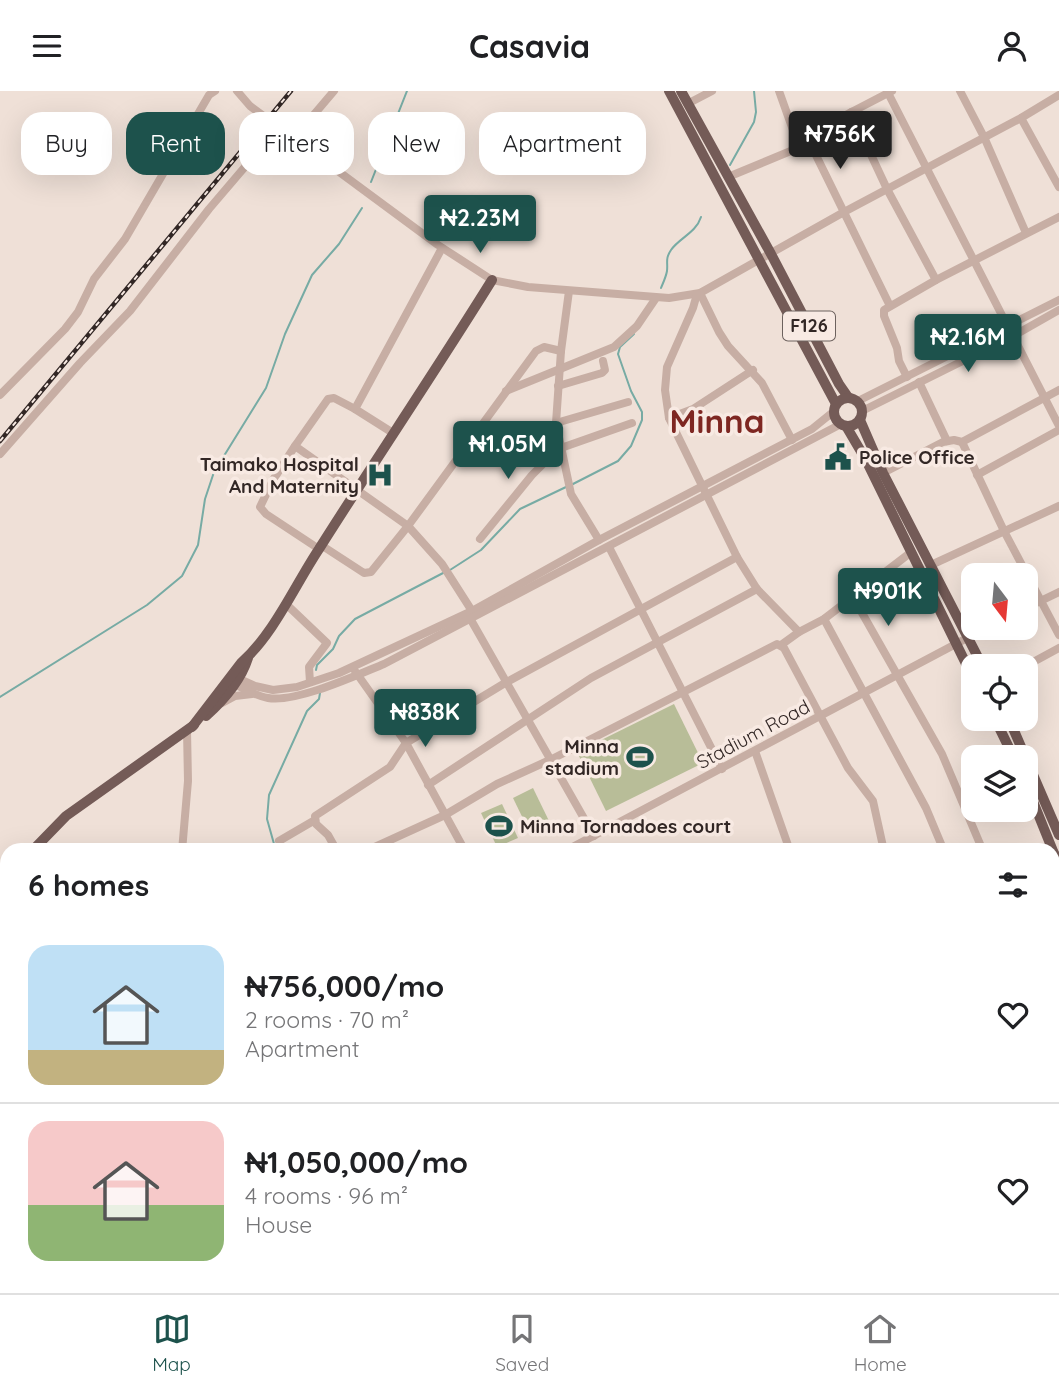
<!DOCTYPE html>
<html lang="en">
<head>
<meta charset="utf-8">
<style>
  :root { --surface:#fff; --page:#f6f6f6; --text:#202124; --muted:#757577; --line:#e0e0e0; --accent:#1d524c }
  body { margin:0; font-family:Quicksand,sans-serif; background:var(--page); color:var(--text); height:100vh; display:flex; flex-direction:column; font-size:26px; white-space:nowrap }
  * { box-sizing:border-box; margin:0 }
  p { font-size:23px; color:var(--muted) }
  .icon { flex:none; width:38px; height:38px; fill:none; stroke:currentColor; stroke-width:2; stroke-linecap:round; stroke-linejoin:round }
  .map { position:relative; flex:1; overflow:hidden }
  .sheet { position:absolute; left:0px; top:752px; width:1060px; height:450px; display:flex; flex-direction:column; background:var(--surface); border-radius:21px 21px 0 0; box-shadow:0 7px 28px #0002 }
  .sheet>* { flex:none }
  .guide { position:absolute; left:21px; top:21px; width:700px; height:63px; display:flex; gap:14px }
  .needle { width:46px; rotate:164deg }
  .fabs { position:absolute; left:961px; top:472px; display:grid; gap:14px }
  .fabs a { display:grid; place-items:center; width:77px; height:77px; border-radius:14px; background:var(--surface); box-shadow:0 7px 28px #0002; font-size:35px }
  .price { position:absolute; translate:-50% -60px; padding:0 16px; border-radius:7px; background:var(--accent); color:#fff; font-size:23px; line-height:46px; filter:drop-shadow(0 2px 4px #0008) }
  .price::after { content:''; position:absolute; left:50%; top:42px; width:21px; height:16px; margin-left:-10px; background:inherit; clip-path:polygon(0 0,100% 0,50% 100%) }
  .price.selected { background:#222; color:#fff }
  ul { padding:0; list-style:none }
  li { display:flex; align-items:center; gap:21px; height:175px; padding:0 28px }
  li+li { border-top:2px solid var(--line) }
  li span { display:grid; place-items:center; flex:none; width:196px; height:140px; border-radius:21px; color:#555 }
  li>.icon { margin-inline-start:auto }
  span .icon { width:84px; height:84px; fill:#fffc; stroke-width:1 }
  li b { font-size:30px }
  h2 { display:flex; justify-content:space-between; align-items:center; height:84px; padding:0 28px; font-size:30px }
  .pill { padding:0 24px; border-radius:21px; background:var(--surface); box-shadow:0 7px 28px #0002; font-size:24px; line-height:63px }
  .pill.selected { background:var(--accent); color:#fff }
  header { display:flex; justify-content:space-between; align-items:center; height:91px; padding:0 28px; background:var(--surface); font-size:32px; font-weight:700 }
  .tab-bar { display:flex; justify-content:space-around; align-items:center; height:98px; border-top:2px solid var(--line); background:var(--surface); font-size:19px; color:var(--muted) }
  .tab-bar a { display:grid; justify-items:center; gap:4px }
  .tab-bar .selected { color:var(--accent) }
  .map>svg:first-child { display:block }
  .green { fill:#b8bd98 }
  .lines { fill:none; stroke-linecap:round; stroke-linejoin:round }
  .stream { stroke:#77aba4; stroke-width:2 }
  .minor { stroke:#c7aea4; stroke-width:8 }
  .major { stroke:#745b57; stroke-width:10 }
  .rail-casing { stroke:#322725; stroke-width:4.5 }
  .rail { stroke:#f8eae3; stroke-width:2; stroke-dasharray:5; stroke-linecap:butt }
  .labels { text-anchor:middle; stroke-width:7; stroke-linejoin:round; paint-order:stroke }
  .shield { fill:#f8eae3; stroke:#6d625e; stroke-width:2 }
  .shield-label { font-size:18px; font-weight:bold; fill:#322725 }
  .poi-label { font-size:19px; font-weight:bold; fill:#322725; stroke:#f8eae3; text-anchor:start }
  .street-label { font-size:19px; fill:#322725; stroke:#f8eae3 }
  .town-label { font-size:33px; font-weight:bold; fill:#7e2722; stroke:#f8eae3 }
</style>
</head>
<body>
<header><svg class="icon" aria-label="menu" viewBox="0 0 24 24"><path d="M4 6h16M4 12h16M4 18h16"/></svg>Casavia<svg class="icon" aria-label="person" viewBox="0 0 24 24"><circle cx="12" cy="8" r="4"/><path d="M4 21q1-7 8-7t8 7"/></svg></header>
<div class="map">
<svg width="1059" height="1202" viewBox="0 0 1059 1202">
  <rect width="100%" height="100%" fill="#efe0d7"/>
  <g class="green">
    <path d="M674,613l29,59 -97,48 -29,-59z"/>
    <path d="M533,697l17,35 -20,10 -17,-35z"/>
    <path d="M502,713l16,34 -21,9 -16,-34z"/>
  </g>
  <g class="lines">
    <g class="stream">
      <path d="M730,74l24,-43 2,-10 -2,-21"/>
      <path d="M371,91l36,-91"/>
      <path d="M661,197c2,-5 5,-11 6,-17 1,-9 -2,-12 4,-21 8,-12 25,-17 30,-33"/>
      <path d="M571,394l47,-24 13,-15 11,-26v-8l-11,-21 -13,-37 2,-7 14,-13"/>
      <path d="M450,479l31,-20 39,-41 46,-22"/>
      <path d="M316,579l1,-5 16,-16 6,-13 16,-17 90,-47"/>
      <path d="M0,606l147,-92 35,-29 16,-31 7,-46 9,-27 52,-84 19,-54 27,-59 27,-31 23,-36"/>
      <path d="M276,760l-9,-32 2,-24 38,-84 12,-12 1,-6"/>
      <path d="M991,1202l3,-7"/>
    </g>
    <g class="minor">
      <path d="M237,0l13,15 188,139 54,35 36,7 141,11 31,-5 144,-81 177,-94 38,-23"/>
      <path d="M779,0l20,56"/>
      <path d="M887,0l121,236"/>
      <path d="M960,0l24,46 42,96"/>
      <path d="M689,12l23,-12"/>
      <path d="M851,21l36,77 49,91"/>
      <path d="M1021,27l38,69"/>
      <path d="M294,47l40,-47"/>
      <path d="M810,52l80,163"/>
      <path d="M728,86l82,-34 30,-25 52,-27"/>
      <path d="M569,200l-8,60 -5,72 15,71 28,46"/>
      <path d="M700,202l19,39 9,14 34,37 30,57"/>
      <path d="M697,203l-4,14 -26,59 -2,23 4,28 68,139 20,32 42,43 25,-13 86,-66"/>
      <path d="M1013,245l46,90"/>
      <path d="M907,286l-8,-16 -2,-13 -13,-32v-6l52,-30 123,-63"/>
      <path d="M919,291l28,59"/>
      <path d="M558,295l44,-13 3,-3 -2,-9"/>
      <path d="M506,300l108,-44 23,-21 19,-28"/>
      <path d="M0,304l65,-66 13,-17 16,-33 31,-40 84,-144 6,-4"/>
      <path d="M858,310l201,-101"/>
      <path d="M355,318l-21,-11 -6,1 -33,47 113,80 34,38 30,47"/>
      <path d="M862,320l151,-75 46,-26"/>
      <path d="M669,327l24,-9 60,-39"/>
      <path d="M556,332l72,-21"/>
      <path d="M393,342l-38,-24 87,-161"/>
      <path d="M962,351l42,89 55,104"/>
      <path d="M295,355l-22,34 -13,27 6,7 53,35"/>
      <path d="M561,357l71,-25"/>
      <path d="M0,363l80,-91 50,-52 79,-102 70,-82"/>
      <path d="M883,382l60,-31 11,-2 8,2 97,-52"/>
      <path d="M977,384l82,-45"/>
      <path d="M480,448l52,-64 29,-29"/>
      <path d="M321,454l43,28 7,-1 37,-46 128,-175 8,-4 17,4"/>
      <path d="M609,456l113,222"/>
      <path d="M931,474l128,-59"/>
      <path d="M853,506l89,157 41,97"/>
      <path d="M286,513l41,39 -18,24 1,15"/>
      <path d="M1026,517l33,-16"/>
      <path d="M824,528l102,189 18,43"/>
      <path d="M471,529l123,216"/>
      <path d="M781,554l18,-13"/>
      <path d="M1024,576l35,-19"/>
      <path d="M355,580l51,72 59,108"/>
      <path d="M235,586l20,9 18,4 24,-3 42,-14 133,-62 127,-71 213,-111 21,-17"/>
      <path d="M232,592c12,5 23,13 36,15 28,5 89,-23 116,-34l457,-240"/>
      <path d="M222,612l13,-7 17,-2"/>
      <path d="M755,660l35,100"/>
      <path d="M428,694l163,-107 166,-89"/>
      <path d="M279,750l36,-21"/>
      <path d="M182,760l6,-70 -1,-51"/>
      <path d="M337,760l-9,-16 -12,-11 -1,-8 75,-49 16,-24 99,-60 232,-126"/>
      <path d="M366,760l79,-36 52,-31 55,-25 225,-115 7,4 64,120 25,33 11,50"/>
      <path d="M565,760l421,-223"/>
      <path d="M0,912l7,3"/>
      <path d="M0,921l7,3"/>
      <path d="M1054,936l5,-2"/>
      <path d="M1054,942l5,13"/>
      <path d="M1054,1087l5,-2"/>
      <path d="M1054,1115l5,16"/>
      <path d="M0,1156v8"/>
      <path d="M0,1170l5,32"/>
      <path d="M272,1195l9,7"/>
      <path d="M286,1195l10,7"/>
      <path d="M410,1195l1,7"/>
      <path d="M635,1195l1,7"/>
      <path d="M758,1195l2,7"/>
      <path d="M795,1195l2,7"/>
      <path d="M913,1195l3,7"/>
      <path d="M974,1195l1,7"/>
      <path d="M659,1202l18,-7"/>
      <path d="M825,1202l21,-7"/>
    </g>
    <g class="major">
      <path d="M669,0l167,313"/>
      <path d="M681,0l90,163 68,130 9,13"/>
      <circle cx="848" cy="321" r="14"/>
      <path d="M860,329l23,53 100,194"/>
      <path d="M846,335l20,34 107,218"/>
      <path d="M206,625c18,-16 35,-36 42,-58"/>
      <path d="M995,628l19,39"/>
      <path d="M1009,628l50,116"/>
      <path d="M192,636l49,-64c33,-29 54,-78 78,-114 57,-90 117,-179 173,-269"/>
      <path d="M1026,693l27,67"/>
      <path d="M32,760l34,-35 128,-91"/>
      <path d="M1054,762l5,14"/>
      <path d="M0,804l7,-11"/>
    </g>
    <defs>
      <path id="rail" d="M0,350l291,-350"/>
    </defs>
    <use href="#rail" class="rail-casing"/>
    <use href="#rail" class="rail"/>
  </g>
  <defs>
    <symbol id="civic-bare" viewBox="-9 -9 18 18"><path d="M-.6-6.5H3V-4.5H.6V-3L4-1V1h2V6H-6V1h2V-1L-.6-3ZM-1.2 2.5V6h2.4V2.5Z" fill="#1d524c" stroke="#f8eae3" stroke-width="2.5" paint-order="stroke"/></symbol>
    <symbol id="hospital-bare" viewBox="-9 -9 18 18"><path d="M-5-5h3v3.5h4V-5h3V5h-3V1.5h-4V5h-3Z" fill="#1d524c" stroke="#f8eae3" stroke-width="2.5" paint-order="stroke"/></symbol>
    <symbol id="stadium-bare" viewBox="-9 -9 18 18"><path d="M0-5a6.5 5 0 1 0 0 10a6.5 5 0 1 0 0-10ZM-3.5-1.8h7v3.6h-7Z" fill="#1d524c" stroke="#f8eae3" stroke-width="2.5" paint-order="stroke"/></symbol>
  </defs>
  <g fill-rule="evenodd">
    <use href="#civic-bare" x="819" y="347" width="38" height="38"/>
    <use href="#hospital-bare" x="361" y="365" width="38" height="38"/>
    <use href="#stadium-bare" x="621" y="647" width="38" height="38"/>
    <use href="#stadium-bare" x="480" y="716" width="38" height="38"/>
  </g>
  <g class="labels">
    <rect class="shield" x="783" y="220.5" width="52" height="29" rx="5"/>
    <g class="shield-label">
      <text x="809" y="241">F126</text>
    </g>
    <g class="poi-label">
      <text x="859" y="373">Police Office</text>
      <text x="359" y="380" text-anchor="end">Taimako Hospital<tspan x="359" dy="22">And Maternity</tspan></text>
      <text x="619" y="662" text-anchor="end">Minna<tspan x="619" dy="22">stadium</tspan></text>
      <text x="520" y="742">Minna Tornadoes court</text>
    </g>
    <g class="street-label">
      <text transform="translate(753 643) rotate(-28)" y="7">Stadium Road</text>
    </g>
    <g class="town-label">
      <text x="717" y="342">Minna</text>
    </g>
  </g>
</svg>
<div class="fabs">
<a><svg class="needle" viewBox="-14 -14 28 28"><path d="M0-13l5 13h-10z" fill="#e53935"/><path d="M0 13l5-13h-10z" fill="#757577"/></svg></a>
<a><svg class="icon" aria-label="locate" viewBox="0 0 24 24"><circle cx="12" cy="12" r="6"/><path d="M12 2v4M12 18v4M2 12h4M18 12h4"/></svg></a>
<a><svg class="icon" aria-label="layers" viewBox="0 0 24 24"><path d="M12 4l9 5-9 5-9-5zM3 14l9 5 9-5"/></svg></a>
</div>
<b class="price selected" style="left:840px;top:80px">₦756K</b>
<b class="price" style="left:480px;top:164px">₦2.23M</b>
<b class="price" style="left:968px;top:283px">₦2.16M</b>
<b class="price" style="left:508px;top:390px">₦1.05M</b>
<b class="price" style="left:888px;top:537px">₦901K</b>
<b class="price" style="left:425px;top:658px">₦838K</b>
<div class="guide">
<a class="pill">Buy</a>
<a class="pill selected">Rent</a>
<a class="pill">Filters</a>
<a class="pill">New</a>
<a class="pill">Apartment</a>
</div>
<section class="sheet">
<h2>6 homes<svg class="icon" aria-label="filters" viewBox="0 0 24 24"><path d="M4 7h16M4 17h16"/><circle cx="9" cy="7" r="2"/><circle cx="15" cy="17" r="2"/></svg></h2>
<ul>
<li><span style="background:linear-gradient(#bfe0f5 75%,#c2b280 0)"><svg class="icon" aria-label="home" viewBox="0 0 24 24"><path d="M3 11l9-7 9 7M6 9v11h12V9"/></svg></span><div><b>₦756,000/mo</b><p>2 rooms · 70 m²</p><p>Apartment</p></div><svg class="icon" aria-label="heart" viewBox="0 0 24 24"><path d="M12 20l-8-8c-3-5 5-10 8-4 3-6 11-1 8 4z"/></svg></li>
<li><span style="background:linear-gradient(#f6c9c9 60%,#8fb573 0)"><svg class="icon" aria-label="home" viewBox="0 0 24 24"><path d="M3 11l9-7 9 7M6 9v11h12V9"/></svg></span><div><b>₦1,050,000/mo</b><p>4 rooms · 96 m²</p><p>House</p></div><svg class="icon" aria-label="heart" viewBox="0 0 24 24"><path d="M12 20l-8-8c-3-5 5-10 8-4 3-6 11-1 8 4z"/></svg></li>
</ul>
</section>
</div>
<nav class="tab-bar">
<a class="selected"><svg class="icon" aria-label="map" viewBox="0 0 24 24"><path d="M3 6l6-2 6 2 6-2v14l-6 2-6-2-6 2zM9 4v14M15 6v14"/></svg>Map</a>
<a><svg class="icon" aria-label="saved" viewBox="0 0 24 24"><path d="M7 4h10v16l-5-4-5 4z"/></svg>Saved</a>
<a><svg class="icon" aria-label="home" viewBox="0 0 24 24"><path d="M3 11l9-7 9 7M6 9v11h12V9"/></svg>Home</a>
</nav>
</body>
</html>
